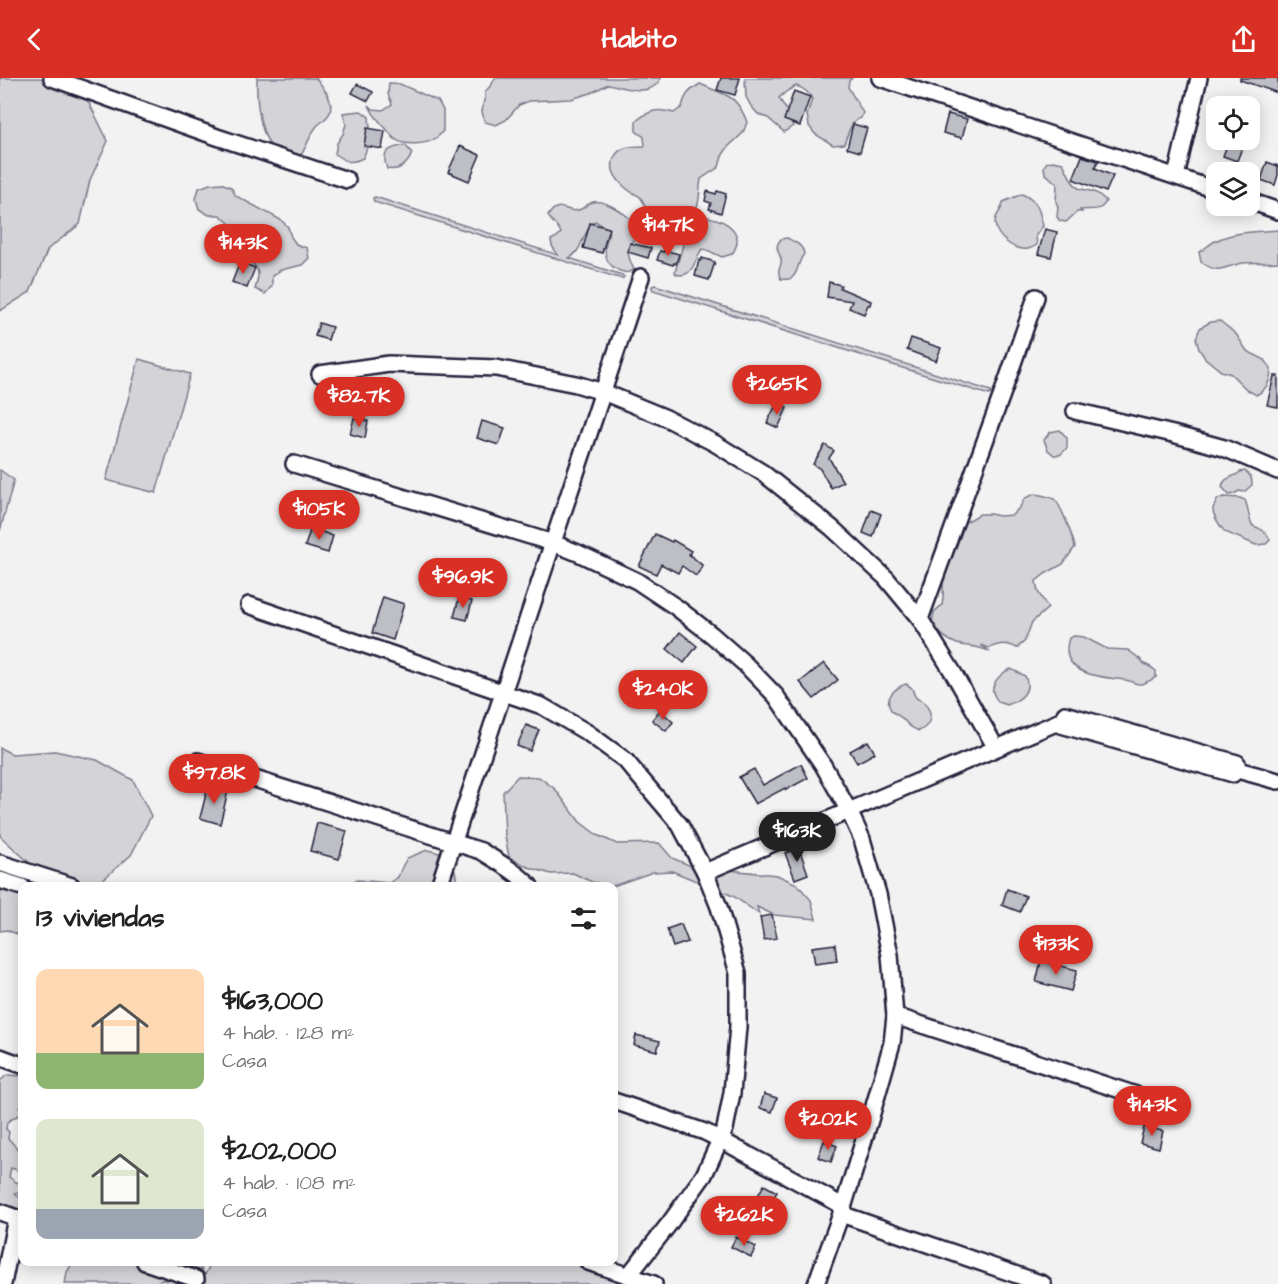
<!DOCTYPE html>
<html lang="es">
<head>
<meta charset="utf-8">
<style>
  :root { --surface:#fff; --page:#f2f2f2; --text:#222; --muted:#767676; --accent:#d93025 }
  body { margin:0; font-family:"Architects Daughter",sans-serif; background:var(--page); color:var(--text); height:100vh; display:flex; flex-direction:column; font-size:22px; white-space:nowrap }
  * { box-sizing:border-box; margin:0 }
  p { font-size:20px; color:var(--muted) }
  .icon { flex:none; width:33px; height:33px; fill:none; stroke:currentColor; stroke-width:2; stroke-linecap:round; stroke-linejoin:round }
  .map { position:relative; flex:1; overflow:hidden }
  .side { position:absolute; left:18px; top:804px; width:600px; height:384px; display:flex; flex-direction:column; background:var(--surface); border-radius:12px; box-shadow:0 3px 15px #0003 }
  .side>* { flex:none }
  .controls { position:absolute; left:1206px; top:18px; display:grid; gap:12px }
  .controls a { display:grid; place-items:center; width:54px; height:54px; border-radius:12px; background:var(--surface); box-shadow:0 3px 15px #0003; font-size:30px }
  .price { position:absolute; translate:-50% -51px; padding:0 14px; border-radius:21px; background:var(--accent); color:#fff; font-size:20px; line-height:39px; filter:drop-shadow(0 2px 3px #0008) }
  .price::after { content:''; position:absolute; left:50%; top:36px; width:18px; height:14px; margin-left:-9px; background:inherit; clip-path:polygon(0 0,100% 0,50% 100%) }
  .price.current { background:#222; color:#fff }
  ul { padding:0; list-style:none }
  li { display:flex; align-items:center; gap:18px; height:150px; padding:0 18px }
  li span { display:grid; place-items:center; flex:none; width:168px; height:120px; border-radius:12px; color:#555 }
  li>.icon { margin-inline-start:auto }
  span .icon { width:72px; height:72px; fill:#fffc; stroke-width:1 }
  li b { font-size:26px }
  h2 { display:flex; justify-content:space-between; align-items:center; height:72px; padding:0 18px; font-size:26px }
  header { display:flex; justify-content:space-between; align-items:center; height:78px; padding:0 18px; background:var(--accent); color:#fff; font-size:27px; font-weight:800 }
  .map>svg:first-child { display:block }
  .green { fill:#d3d3d8; stroke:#7a7a8a; stroke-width:1.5 }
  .building { fill:#bebec6; stroke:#22223b; stroke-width:1.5 }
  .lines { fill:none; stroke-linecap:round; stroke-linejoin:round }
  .street-casing { stroke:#22223b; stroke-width:20 }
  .street { stroke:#fff; stroke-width:15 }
</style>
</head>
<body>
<header><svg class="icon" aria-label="back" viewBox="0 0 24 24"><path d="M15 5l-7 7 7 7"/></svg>Habito<svg class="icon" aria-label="share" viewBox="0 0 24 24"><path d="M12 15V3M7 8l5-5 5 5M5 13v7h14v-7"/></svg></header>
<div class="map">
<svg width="1278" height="1206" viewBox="0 0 1278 1206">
  <rect width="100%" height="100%" fill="#f2f2f3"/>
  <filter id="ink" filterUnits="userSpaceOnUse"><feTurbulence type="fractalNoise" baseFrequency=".0167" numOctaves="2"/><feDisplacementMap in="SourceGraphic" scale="12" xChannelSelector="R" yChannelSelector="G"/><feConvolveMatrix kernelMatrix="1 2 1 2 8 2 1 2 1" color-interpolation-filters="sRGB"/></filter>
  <g filter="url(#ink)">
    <g class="green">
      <path d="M0,0h40l9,3 39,20 20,40 -18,39 -10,44 -32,25 -18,43 -30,19z"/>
      <path d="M257,0h59c7,9 18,22 14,34 -2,6 -9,10 -13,14 -7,8 -10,20 -16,29 -7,1 -16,2 -23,-2 -19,-13 -22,-54 -21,-75z"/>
      <path d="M495,0h166c-10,21 -36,9 -53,6l-17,9 -20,6 -42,2 -10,4 -13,15 -10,5 -11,-3 -3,-10 2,-12 1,1v-9l7,-8z"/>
      <path d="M745,0h107l-3,3 -1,6 15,26 -2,5c-11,3 -13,17 -17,26l-11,1 -18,-11 -6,-8 -2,-11 5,-16c-3,-7 -9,-11 -16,-13l-9,5 -8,7 11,18 3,10 -9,6 -16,-14 -10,-4 -7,-8 -5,-9z"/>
      <path d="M389,5l11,1 38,17 5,9v21c-2,2 -4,5 -7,7 -9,7 -32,8 -41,1 -2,-1 -5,-6 -7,-8 -8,-10 -14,-13 -19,-26l4,4 10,1 9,-6 -4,-10z"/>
      <path d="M700,6c26,12 36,9 47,38l-4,11 -15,14 -6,9 -3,11 -18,12c-3,15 1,25 -10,38 21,-4 60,10 41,37l-10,3 -15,-7 -5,-1c-7,10 -10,31 -26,25l-1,-2 10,-34 1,-17 2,-2 -16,7 1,10 4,2 -5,2 -5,1 -9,-7 -6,-8 -9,-6 -1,-5 3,-10c-2,-3 -3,-6 -5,-8 -1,-1 -8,-5 -9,-5 -11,-8 -24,-21 -16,-36 6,-11 19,-9 30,-10l-1,-9 -8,-6v-10c14,-11 22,-13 38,-8l8,-6c3,-13 7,-16 18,-23z"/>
      <path d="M361,33l8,6 1,11 -5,9 2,11 -4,10c-13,6 -17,4 -28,-4l2,-11 6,-9 3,-10 -3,-11z"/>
      <path d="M405,67l7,8c-4,12 -13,18 -25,16 -7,-18 3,-21 18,-24z"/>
      <path d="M1052,83l11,2 9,18 6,7c14,4 18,2 28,13 -5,12 -15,7 -26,9l2,2h-5l-11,10 -6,-1 -3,-4 1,-10 -2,-5 1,-18 -12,-11 -1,-6 2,-4z"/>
      <path d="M221,105l10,4 5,9 45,24 7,7 3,10 5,7 11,4 2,10 -7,7 -21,5 -9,6v10l-7,8 -10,-5c8,-24 -1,-22 -15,-38l2,-11 -14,-18 -8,-7h-11l-10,-6 -3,-10 3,-11 11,-4z"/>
      <path d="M1022,116c17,8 17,15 21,32l-7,9 1,10c-3,2 -6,3 -9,4 -14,2 -31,-11 -33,-25 -1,-10 8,-13 8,-22z"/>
      <path d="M375,119l183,58 -6,-9 -1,-6 6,-3 4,-4c-3,-8 -9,-10 -13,-17 12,-19 18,0 33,-7 4,-2 7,-6 12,-7 12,-3 44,17 45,29 0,7 -7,10 -9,16 -2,8 2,16 5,23 -6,3 -8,3 -14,1 -12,-5 -17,-15 -14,-28 1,-6 4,-8 2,-14l-13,-8c-13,10 -12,31 -26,37l53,17 2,2 -2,2 -248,-77 -1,-4z"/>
      <path d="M1278,152v32c-12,1 -24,0 -35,1 -20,3 -22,13 -42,-1l-2,-10c5,-3 11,-8 16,-11 20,-10 42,-9 63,-11z"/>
      <path d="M787,160c8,4 16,7 17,16 -9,11 -4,28 -23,25 -6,-10 2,-12 0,-20 -3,-10 -7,-11 0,-20z"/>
      <path d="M655,207l336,106v3l-2,1 -336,-105 -1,-2v-2z"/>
      <path d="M1220,243l16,13 11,17 18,9 6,8c0,11 -4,22 -15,27l-10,-6 -15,-15 -10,-3 -16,-13 -6,-9 -3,-11 4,-10 10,-6z"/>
      <path d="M139,281l51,15 -34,119 -50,-13z"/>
      <path d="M1060,352l7,8v10l-7,7h-6l-6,-5 -4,-10 6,-8z"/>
      <path d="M0,392l14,10 -14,51z"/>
      <path d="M1245,393c6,4 7,7 7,14l-8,7 -5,-1 -5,3 -5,1 -7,-8c2,-11 11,-8 18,-15z"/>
      <path d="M1035,416c6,1 13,2 19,5 7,5 19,39 21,48l-12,17 -18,10 -9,7 2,11 10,16 -16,14 -7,19 -8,7c-11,-6 -17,-4 -29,0l-7,-3 9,7c-14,-8 -20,-4 -33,-8 -11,-4 -19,-12 -25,-21l2,-11 8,-7c3,-16 0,-29 -4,-44l24,-37 18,-10h10l10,2 12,-1 8,-8 5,-9z"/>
      <path d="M1224,419l16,1 5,2c4,9 3,19 8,26 8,2 14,6 17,14l-4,4 -10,1 -31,-13c-4,-5 -13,-16 -12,-24 1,-1 4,-8 5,-9z"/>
      <path d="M1074,558l10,1 23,12 21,1 12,9 3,4 9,5 4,3v6c-5,3 -11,7 -17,7 -5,0 -9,-4 -14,-4 -24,-3 -68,-5 -56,-42z"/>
      <path d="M1011,591l14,7c7,15 -4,24 -18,29l-9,-3c-2,-4 -4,-6 -5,-10 -2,-9 10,-21 18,-23z"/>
      <path d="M906,606c9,5 5,5 9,12 2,4 5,3 8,6 11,10 9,23 -4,29 -8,-3 -11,-6 -16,-12 -4,-4 -9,-5 -12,-9 -8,-12 5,-23 15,-26z"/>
      <path d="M0,670l12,6 43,-3 42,9 36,20 18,36 -20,39 -31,27 -45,4 -55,-50z"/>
      <path d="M518,698l21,1 16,12 25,33 17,13 20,9 42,-1 13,15 19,8 86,9 20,9 14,16 5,19 -42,-4 -17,-8 2,7 -26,-18 -61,-25 -19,1 -40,14 -21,-4 -19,-9 -22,1 -23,-7 -19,-10 -4,-21 -2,-44z"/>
      <path d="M427,772c21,3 31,15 29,36h-109l1,-3 10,-3 31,3 9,-6 4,-10 5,-9z"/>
      <path d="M0,813l22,3v42l-15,-6 -7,1z"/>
      <path d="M7,997l15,1v28l-3,3 3,3v3l-15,9 -1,7 3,3 -1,6c12,13 16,16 12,33l-9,-3 -2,9 7,5 6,2v9h-7l7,7v13l-22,-11v-121z"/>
      <path d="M73,1184h40l1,3 5,-3h35l33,11 3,-11 9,4 5,7 -4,11h-32l-4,-5 -8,4v1h-91l2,-12z"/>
      <path d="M211,1184h370l58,22h-438z"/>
    </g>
    <g class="building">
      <path d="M721,0h19l-5,17 -18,-5z"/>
      <path d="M1240,0h38v15l-38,-13z"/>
      <path d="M357,6l16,8 -5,9 -16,-8z"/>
      <path d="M794,13l16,6 -10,29 -16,-6z"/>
      <path d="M948,36l19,5 -5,19 -19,-5z"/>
      <path d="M853,46l14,4 -7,24 -13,-4z"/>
      <path d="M367,50l18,3 -3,18 -18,-3z"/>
      <path d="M1229,62l14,5 -6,16 -14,-5z"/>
      <path d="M460,68l20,9 -11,26 -21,-9z"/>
      <path d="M1082,78l16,5 -3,7 18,8 -7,16 -33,-13z"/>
      <path d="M1267,84l11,4v9l-3,10 -14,-5z"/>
      <path d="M707,113l9,3 1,-3 9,3 -5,19 -12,-4 2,-6 -6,-2z"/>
      <path d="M590,145l19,5 -7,25 -19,-5z"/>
      <path d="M1045,151l12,3 -6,25 -13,-3z"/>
      <path d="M630,165l21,5 -3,10 -20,-6z"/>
      <path d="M664,172l15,4 -3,10 -2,-1 -1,2 -16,-5 3,-9 4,1z"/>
      <path d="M702,180l13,4 -6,18 -14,-4 4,-16 2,1z"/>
      <path d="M240,184l15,6 -8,20 -15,-6z"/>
      <path d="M829,204l12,3 -1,3 31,13 -1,4h-2l-4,9 -15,-6 3,-7 -25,-4z"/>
      <path d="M319,245l13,4 -4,13 -13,-4z"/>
      <path d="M911,260l30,10 -5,13 -29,-11z"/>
      <path d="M1274,298h4v31l-11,-2z"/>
      <path d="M777,325l10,5 -9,20 -11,-5z"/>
      <path d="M354,340l14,3 -3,17 -15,-4z"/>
      <path d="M482,343l23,7 -6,17 -22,-7z"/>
      <path d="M825,367l9,6 -5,7 14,24 -12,6 -11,-19 -7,-5z"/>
      <path d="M871,432l10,4 -8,23 -10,-4z"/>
      <path d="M311,450l22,8 -5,17 -23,-7z"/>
      <path d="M655,456l17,8 1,-2 18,11 -2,3 14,12 -7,10 -14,-10 -4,7 -17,-9 -5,10 -17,-8z"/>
      <path d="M383,519l21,7 -11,36 -21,-7z"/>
      <path d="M459,520l13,3 -5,19 -13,-3z"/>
      <path d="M680,554l17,14 -13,17 -17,-14z"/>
      <path d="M824,585l14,17 -24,19 -14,-17z"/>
      <path d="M660,632l13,12 -7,9 -14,-11z"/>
      <path d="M526,647l13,5 -9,21 -13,-5z"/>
      <path d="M868,663l7,12 -18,10 -7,-12z"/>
      <path d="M801,686l7,14 -22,12 -1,-2 -30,16 -16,-27 15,-8 9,16z"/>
      <path d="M208,708l20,5 -8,33 -20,-6z"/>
      <path d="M317,745l30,8 -8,28 -29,-8z"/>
      <path d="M799,770l9,26 -13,5 -10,-26z"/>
      <path d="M1007,811l19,7 -6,16 -18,-7z"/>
      <path d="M772,837l5,23 -13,2 -4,-23z"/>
      <path d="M681,846l7,18 -15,5 -6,-18z"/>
      <path d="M835,866l2,17 -22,3 -3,-17z"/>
      <path d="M1041,883l36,9 -6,21 -35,-9z"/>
      <path d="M636,957l24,6 -3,10 -23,-6z"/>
      <path d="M764,1016l13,4 -5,14 -12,-4z"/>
      <path d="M1144,1049l19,4 -4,17 -19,-5z"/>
      <path d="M824,1063l13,5 -6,16 -13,-5z"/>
      <path d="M764,1107l13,7 -13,21 -12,-7z"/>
      <path d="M736,1159l20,10 -5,10 -20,-10z"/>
    </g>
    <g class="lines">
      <defs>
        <g id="street">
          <path d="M52,0l165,59 130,43"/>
          <path d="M880,0l336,112"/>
          <path d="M1176,98l23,-98"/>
          <path d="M1250,123l28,10"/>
          <path d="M320,296l69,-10 107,4 80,16 27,8 63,26 50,26 47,29 69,55 54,50 34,41 34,55 42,74"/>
          <path d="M1075,333l98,23 51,14 54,23"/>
          <path d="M294,386l259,79 25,10 59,28 39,26 36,28 33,29 31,32 47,69 26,46 13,28 16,55 12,61 5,61 -3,27 -22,77 -29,94 -25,70"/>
          <path d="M249,527l293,101 46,27 37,27 55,65 25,47 14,35 19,66v54l-6,66 -7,36 -21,46 -35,49 -40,51"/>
          <path d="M920,541l84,-230 32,-92"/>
          <path d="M1065,636l172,49"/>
          <path d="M1061,647l172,49"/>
          <path d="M198,683l283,90c18,11 35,21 49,35"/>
          <path d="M1234,691l44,12"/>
          <path d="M0,785l72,23"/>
          <path d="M705,794l358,-152"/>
          <path d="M0,802l22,7"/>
          <path d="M439,808l202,-609"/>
          <path d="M895,938l241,79"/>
          <path d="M0,979l22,8"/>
          <path d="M614,1023l91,31 16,8 122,66"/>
          <path d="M0,1134l22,8"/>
          <path d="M841,1136l202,70"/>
          <path d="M145,1184l51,17"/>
          <path d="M588,1184l66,22"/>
          <path d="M3,1206l13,-66"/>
        </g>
      </defs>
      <use href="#street" class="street-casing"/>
      <use href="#street" class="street"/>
    </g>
  </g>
</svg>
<div class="controls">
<a><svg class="icon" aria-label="locate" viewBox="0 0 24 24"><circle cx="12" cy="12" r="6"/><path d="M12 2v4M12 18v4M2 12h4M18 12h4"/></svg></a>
<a><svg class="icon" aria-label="layers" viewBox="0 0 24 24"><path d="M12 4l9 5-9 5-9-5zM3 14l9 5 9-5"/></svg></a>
</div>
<b class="price" style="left:668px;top:179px">$147K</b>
<b class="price" style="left:243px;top:197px">$143K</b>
<b class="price" style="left:777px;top:338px">$265K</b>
<b class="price" style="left:359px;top:350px">$82.7K</b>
<b class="price" style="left:319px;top:463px">$105K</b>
<b class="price" style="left:463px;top:531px">$96.9K</b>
<b class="price" style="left:663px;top:643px">$240K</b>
<b class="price" style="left:214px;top:727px">$97.8K</b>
<b class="price current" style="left:797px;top:785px">$163K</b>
<b class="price" style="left:1056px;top:898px">$133K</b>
<b class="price" style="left:1152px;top:1059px">$143K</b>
<b class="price" style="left:828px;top:1073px">$202K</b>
<b class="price" style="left:744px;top:1169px">$262K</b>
<section class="side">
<h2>13 viviendas<svg class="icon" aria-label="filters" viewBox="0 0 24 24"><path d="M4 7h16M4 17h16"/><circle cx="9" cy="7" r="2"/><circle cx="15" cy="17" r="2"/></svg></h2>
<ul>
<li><span style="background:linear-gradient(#ffd9b3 70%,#8fb573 0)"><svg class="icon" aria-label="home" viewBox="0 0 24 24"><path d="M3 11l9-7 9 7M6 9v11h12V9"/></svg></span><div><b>$163,000</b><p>4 hab. · 128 m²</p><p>Casa</p></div></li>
<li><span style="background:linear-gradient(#dfe7d0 75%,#9aa5b1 0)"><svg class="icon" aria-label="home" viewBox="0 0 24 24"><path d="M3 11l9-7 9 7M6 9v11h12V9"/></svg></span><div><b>$202,000</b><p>4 hab. · 108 m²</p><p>Casa</p></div></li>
</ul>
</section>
</div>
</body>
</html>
